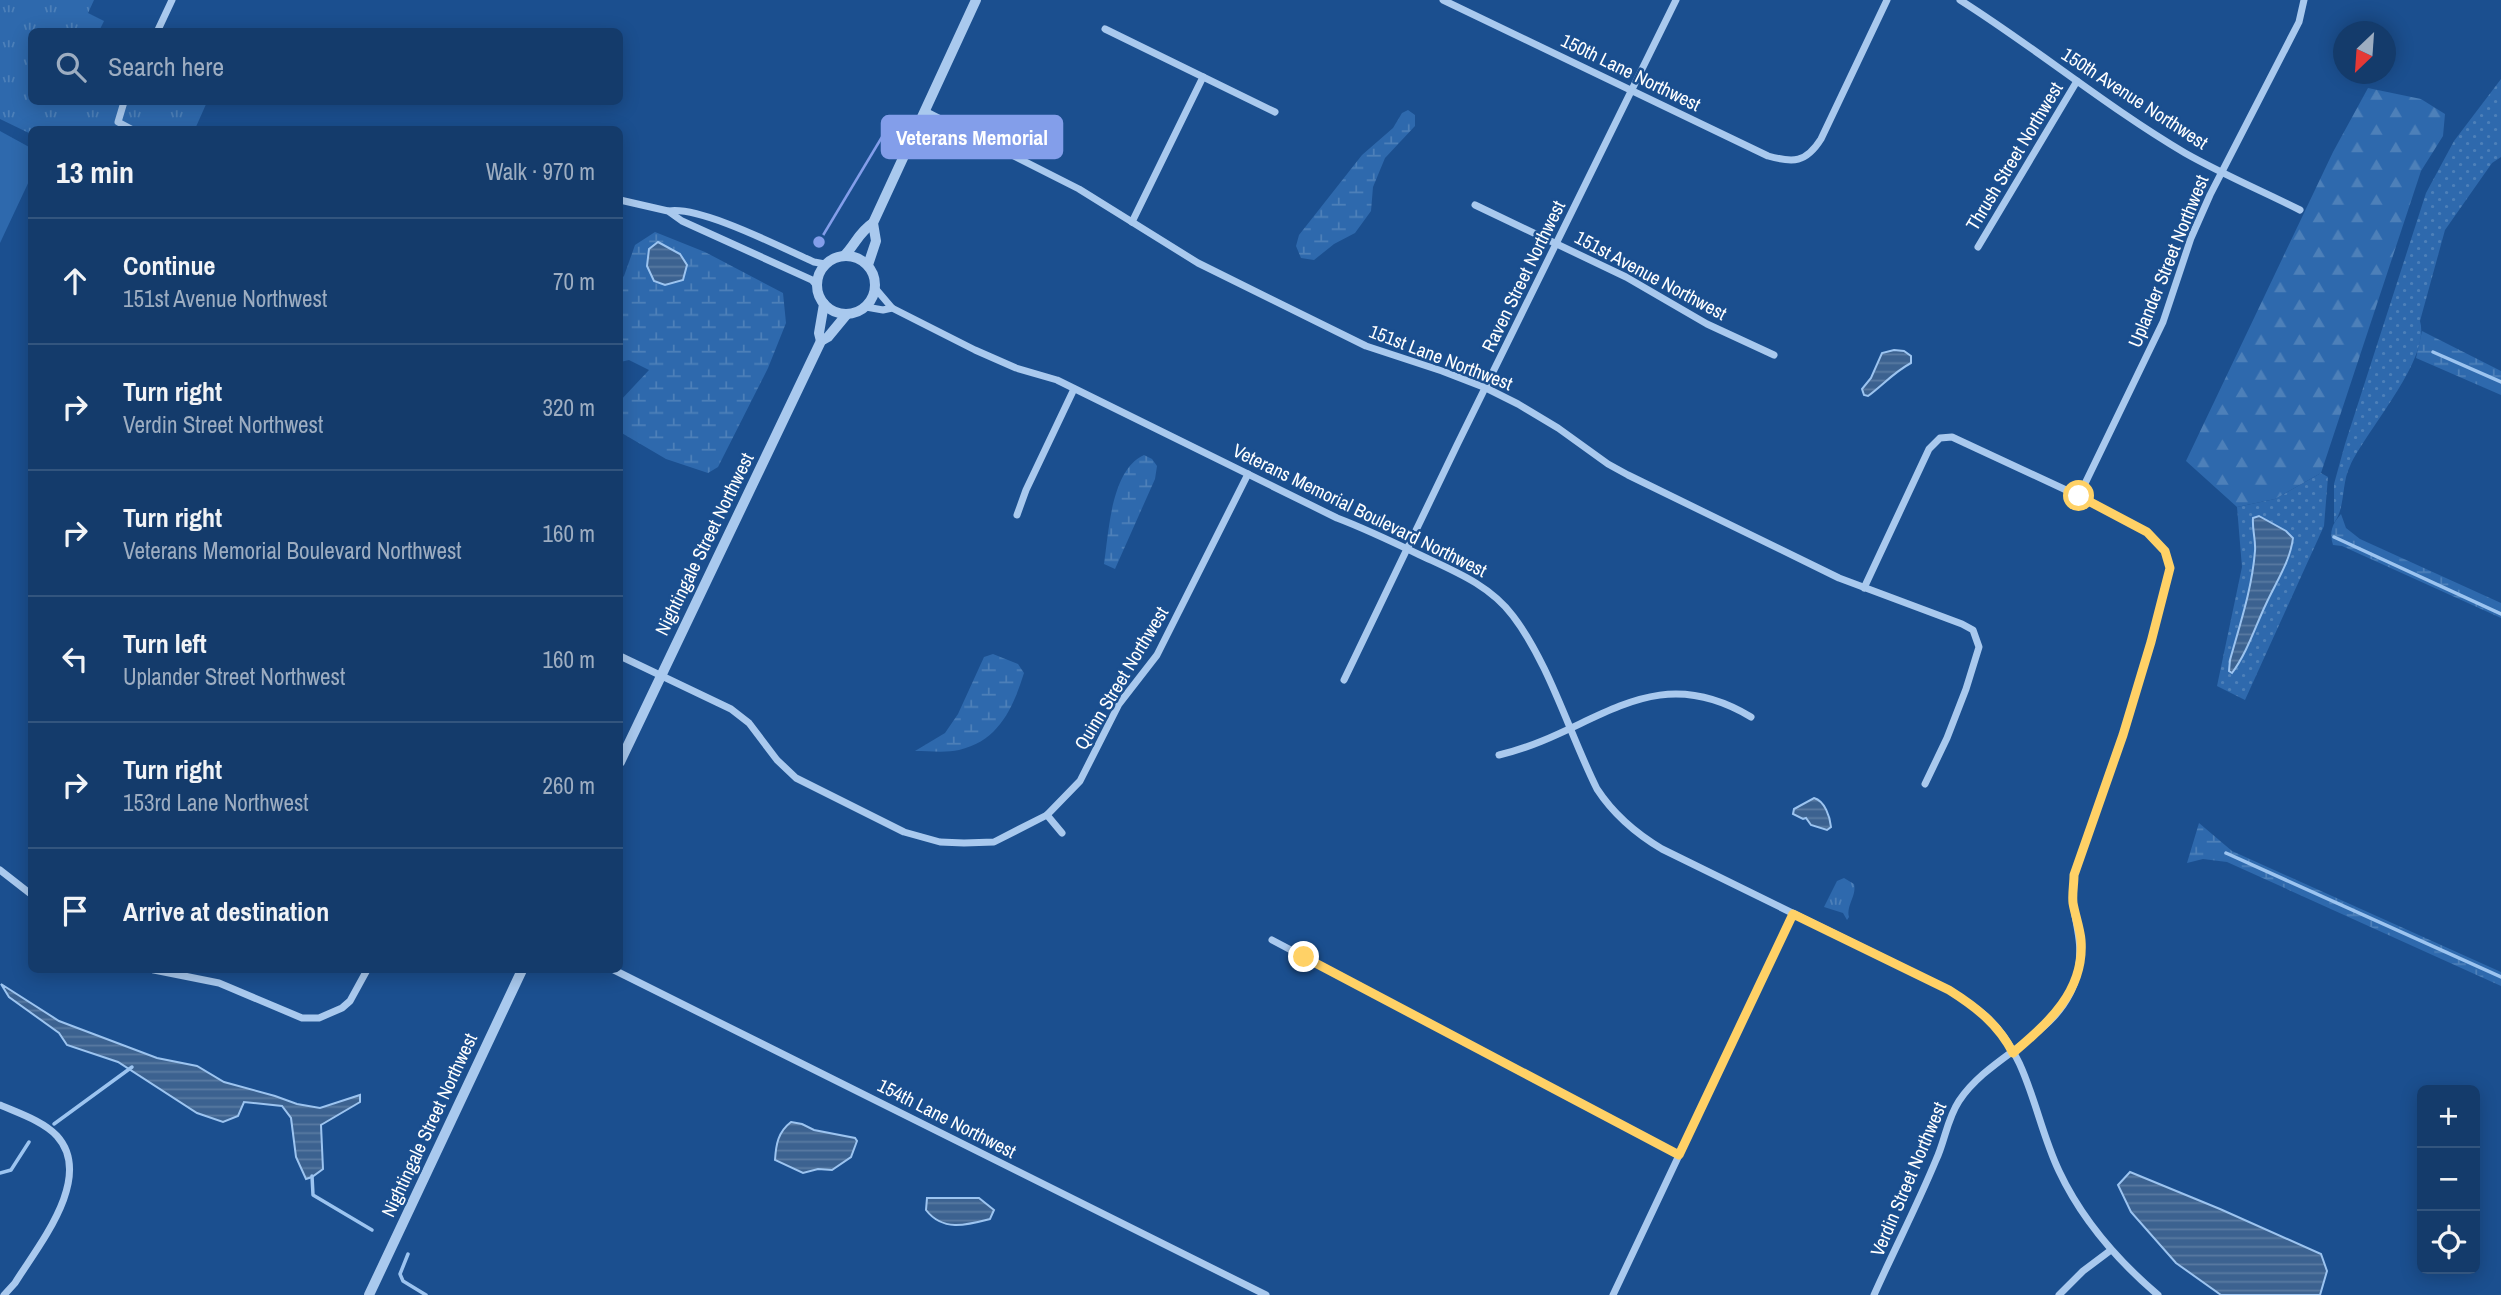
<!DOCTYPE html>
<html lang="en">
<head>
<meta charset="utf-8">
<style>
  :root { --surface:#143b6b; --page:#214673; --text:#f1f3f6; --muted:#9dadc1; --line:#33557e }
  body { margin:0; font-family:"Archivo Narrow",sans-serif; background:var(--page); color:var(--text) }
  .controls { position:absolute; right:21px; bottom:21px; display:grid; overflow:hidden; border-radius:10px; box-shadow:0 4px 18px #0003 }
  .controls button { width:63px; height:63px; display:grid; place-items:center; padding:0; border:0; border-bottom:2px solid var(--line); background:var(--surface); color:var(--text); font:35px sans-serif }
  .compass { position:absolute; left:2333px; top:21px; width:63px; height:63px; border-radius:50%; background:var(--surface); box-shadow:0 4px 18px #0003; rotate:205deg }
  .stop { position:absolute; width:21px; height:21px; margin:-16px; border:5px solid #ffd166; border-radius:50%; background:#fff }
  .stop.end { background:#ffd166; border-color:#fff; box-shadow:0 2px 7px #0008 }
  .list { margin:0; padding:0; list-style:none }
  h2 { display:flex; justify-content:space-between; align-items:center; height:91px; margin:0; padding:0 28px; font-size:30px }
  h2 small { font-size:23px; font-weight:400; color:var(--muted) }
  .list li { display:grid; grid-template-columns:46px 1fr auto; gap:21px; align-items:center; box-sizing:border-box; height:126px; padding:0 28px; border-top:2px solid var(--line) }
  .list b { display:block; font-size:26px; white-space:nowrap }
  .list p { margin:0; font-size:23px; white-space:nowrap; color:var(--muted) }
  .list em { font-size:23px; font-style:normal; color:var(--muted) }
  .icon { flex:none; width:38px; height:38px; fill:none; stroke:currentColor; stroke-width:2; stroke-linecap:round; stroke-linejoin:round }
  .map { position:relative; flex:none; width:2501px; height:1295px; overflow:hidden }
  .search { position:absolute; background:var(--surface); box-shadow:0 4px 18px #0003; left:28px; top:28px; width:595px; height:77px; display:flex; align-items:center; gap:18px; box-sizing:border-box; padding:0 24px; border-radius:10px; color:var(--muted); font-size:26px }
  .panel { position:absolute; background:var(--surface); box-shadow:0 4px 18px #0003; left:28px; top:126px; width:595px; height:847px; border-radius:10px }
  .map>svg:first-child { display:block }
</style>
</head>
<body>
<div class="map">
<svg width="2501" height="1295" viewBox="0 0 2501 1295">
  <defs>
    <pattern id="grass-dots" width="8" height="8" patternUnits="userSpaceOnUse" patternTransform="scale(1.75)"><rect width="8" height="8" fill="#2e69ad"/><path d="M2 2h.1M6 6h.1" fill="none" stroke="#4d80b9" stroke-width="1.8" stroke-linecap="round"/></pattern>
    <pattern id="forest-firs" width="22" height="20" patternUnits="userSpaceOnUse" patternTransform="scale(1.75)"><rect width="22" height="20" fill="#2e69ad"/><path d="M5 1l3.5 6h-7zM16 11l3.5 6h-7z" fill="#4d80b9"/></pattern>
    <pattern id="wetland-marsh" width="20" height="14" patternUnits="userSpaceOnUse" patternTransform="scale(1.75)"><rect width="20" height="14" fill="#2e69ad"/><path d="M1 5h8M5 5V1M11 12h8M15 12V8" fill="none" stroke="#4d80b9"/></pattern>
    <pattern id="park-tufts" width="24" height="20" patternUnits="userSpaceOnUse" patternTransform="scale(1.75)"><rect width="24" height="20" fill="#2e69ad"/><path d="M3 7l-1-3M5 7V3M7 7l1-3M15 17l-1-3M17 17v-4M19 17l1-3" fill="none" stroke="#4d80b9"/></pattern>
    <pattern id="water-rules" width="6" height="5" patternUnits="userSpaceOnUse" patternTransform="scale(1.75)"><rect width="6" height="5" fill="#3c6290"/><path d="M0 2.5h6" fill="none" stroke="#597aa1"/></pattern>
  </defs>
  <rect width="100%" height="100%" fill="#1b4f8f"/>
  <g fill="url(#grass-dots)">
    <path d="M2501,79V157L2492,163L2445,230L2420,321C2431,359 2367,429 2350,466C2341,484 2346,507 2334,523V484L2345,444L2426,193L2454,141Z"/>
    <polygon points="2321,473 2328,477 2324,526 2245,700 2217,686 2242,567 2237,507 2275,499"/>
  </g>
  <polygon fill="url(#forest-firs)" points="2368,88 2421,99 2445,114 2443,136 2421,171 2321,473 2275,499 2237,507 2186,461 2333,152"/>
  <g fill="url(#wetland-marsh)">
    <polygon points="1408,110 1415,115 1415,126 1385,158 1373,187 1371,211 1355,233 1334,244 1314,260 1301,258 1296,246 1299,235 1362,155 1393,128 1402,113"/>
    <polygon points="655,232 705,252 783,293 786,323 768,368 718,467 708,473 666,459 620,432 620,401 649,370 629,360 620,362 620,280 624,276 635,245"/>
    <polygon points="2422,331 2501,371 2501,395 2416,358"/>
    <path d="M1144,455L1152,459L1157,466L1155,479L1115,569L1104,564C1109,531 1111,470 1144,455Z"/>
    <path d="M2341,514L2346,528L2360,539L2501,603V618L2342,546L2333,545C2329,532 2332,524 2341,514Z"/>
    <path d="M993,654L1018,664L1024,673C1013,708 999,741 959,750C946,753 929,751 915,751L945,733L958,714L984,657Z"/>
    <polygon points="2199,823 2232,851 2501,972 2501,986 2227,862 2203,859 2187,863"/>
  </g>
  <g fill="url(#park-tufts)">
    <polygon points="0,0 94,0 88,13 104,21 99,31 32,32 32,102 207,102 195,129 32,130 31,134 0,119"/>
    <path d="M1844,878L1854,884C1857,896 1846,905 1849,917L1847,920L1843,913L1824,907L1837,881Z"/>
  </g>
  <polygon fill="#2e69ad" points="0,131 31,148 31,177 0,243"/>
  <g fill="url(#water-rules)" stroke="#9cc4f0" stroke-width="2">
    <polygon points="658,242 680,254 687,265 683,280 665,285 654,281 647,266 649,249"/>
    <path d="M1894,350L1904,351L1911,356V363C1894,372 1883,385 1868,396L1864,395L1862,389L1871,378L1882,353Z"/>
    <path d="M2259,516L2286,531L2293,538C2290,562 2276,582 2266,604C2255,627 2247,653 2232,673L2229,671L2230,660C2240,624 2252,589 2255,551C2256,540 2252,530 2253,518Z"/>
    <path d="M1814,798C1825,801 1830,817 1831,827L1827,830L1811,825L1806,818L1803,819L1793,814L1794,809Z"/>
    <polygon points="1,984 59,1021 157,1058 197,1066 224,1082 275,1096 297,1104 320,1108 360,1095 360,1102 321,1125 323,1169 312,1177 306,1179 296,1157 291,1118 282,1106 244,1102 238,1116 223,1122 197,1113 118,1062 67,1045 59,1033 9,997"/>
    <path d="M791,1122L802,1124L814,1130L855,1138L857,1141L851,1157L832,1170L818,1169L803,1173L775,1160C776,1144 778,1132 791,1122Z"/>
    <polygon points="2130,1172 2220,1209 2321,1254 2327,1271 2320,1295 2221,1295 2176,1263 2131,1212 2118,1185"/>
    <path d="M927,1198H979L994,1210L990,1219C967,1225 943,1232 926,1210Z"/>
  </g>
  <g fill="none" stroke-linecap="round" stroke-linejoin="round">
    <g stroke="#9cc4f0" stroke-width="3.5">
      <polyline points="2433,352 2501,382"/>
      <polyline points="2334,537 2501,614"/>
      <polyline points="2226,853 2501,977"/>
      <polyline points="54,1124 132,1067"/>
      <polyline points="0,1173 11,1170 29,1142"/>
      <polyline points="312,1176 313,1195 372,1230"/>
      <polyline points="408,1254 400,1274 403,1281 426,1295"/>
    </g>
    <g stroke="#a9c9ee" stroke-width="7">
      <path d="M1443,0L1768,156C1793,163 1806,163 1821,139L1887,0"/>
      <path d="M1960,0C2036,48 2107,107 2185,153C2222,174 2262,191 2300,210"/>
      <polyline points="1105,29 1275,112"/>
      <polyline points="157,32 172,0"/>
      <polyline points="124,102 118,122 133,130"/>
      <polyline points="925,111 1079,189 1198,263 1366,346 1442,371 1486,388 1518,404 1558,428 1608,464 1628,475 1839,578 1962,624 1973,630 1979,647 1966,689 1947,738 1925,784"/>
      <polyline points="620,200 668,211 682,221 812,280 817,286"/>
      <polyline points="1475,205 1626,277 1707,324 1774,355"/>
      <path d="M669,211C701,206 782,248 814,262L825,264"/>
      <polyline points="1132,222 1203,77"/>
      <polyline points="1978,247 2077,81"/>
      <path d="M875,288L892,308L975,350L1016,368L1057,380L1337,518C1366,529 1393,542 1420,555C1454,571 1490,585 1513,616C1549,663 1570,735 1597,789C1614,815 1635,833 1662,849L1949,990C1963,999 1976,1007 1988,1018C2030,1058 2035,1121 2059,1171C2082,1220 2117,1260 2158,1295"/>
      <polyline points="866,307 883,310 892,308"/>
      <polyline points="2079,496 2163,322 2191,238 2210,195 2299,22 2304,0"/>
      <polyline points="1017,515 1026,490 1074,389"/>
      <path d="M1864,588L1929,449L1940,438L1952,437L2079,496L2147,532L2165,551L2170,568L2151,642L2123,735L2074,875C2074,884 2072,893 2073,902C2076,928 2083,942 2078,970C2066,1035 1992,1051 1959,1101C1947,1119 1945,1141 1936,1160C1917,1206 1894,1250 1874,1295"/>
      <polyline points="620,656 731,709 749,723 777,760 796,778 904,832 940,842 964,843 994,842 1047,815 1080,781 1119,704 1157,655 1248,474"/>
      <polyline points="1344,680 1457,445 1676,0"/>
      <path d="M1499,755C1594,733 1650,656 1751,717"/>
      <polyline points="1047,815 1062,833"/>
      <polyline points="0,870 32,895"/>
      <polyline points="1272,940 1679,1155"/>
      <polyline points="154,970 219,983 302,1018 319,1018 342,1008 350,1001 367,970"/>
      <polyline points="614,970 1266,1295"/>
      <path d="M0,1105C18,1113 43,1121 57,1136C95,1178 37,1247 15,1283L4,1295"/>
      <polyline points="1613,1295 1793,914"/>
      <polyline points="2059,1295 2083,1271 2111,1250"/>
    </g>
    <g stroke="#a9c9ee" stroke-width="10">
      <circle cx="846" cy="285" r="29"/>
      <path d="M844,256C856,244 858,233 873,223"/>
      <polyline points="868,265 876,241 873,223 976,0"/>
      <polyline points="821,341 819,333 824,304"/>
      <polyline points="620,762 821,341 828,337 847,314"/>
      <polyline points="369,1295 522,970"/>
    </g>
  </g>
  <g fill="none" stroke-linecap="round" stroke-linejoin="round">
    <path stroke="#ffd166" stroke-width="9" d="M1304,957L1679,1155L1793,914L1949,990C1976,1007 1998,1024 2013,1053C2048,1023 2085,991 2081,940C2080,928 2075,915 2073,903C2072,894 2074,884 2074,875L2123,735L2151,642L2170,568L2165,551L2147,532L2079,496"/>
  </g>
  <g text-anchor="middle" stroke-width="5" stroke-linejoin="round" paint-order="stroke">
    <g font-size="19" fill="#fff" stroke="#1b4f8f">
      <text transform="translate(1631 72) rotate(26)" y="7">150th Lane Northwest</text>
      <text transform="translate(2135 98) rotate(33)" y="7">150th Avenue Northwest</text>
      <text transform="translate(2014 156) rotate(-59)" y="7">Thrush Street Northwest</text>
      <text transform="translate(2168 261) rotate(-68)" y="7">Uplander Street Northwest</text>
      <text transform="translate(1651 275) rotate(28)" y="7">151st Avenue Northwest</text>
      <text transform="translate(1523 276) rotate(-64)" y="7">Raven Street Northwest</text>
      <text transform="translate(1441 357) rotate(21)" y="7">151st Lane Northwest</text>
      <text transform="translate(1360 510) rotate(26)" y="7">Veterans Memorial Boulevard Northwest</text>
      <text transform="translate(704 544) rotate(-64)" y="7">Nightingale Street Northwest</text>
      <text transform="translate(1121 678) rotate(-59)" y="7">Quinn Street Northwest</text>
      <text transform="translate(947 1118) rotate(27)" y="7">154th Lane Northwest</text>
      <text transform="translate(429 1125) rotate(-65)" y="7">Nightingale Street Northwest</text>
      <text transform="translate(1908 1179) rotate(-67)" y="7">Verdin Street Northwest</text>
    </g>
  </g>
  <path fill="none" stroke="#839eea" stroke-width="2.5" d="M819 242L882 137"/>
  <circle fill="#839eea" stroke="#1b4f8f" stroke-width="2.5" cx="819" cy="242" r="7"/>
  <rect fill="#839eea" stroke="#839eea" stroke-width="2.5" x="882" y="116" width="180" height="42" rx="7"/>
  <g font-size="21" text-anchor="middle" font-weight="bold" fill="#fff">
    <text x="972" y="145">Veterans Memorial</text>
  </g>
</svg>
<div class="controls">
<button>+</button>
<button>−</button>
<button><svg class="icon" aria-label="locate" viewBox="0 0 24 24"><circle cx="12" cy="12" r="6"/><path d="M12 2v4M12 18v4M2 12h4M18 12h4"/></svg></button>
</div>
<svg class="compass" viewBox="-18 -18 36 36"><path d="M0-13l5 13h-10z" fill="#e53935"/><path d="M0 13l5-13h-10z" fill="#9dadc1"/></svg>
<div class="stop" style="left:2079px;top:496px"></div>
<div class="stop end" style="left:1304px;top:957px"></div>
<div class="search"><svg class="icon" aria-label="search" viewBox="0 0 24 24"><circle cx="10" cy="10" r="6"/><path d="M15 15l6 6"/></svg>Search here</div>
<section class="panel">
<h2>13 min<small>Walk · 970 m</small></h2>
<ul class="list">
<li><svg class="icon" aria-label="ahead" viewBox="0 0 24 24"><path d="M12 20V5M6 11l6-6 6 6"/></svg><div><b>Continue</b><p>151st Avenue Northwest</p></div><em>70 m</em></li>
<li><svg class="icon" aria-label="right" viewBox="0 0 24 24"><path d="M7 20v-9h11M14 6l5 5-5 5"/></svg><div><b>Turn right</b><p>Verdin Street Northwest</p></div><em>320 m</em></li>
<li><svg class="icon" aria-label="right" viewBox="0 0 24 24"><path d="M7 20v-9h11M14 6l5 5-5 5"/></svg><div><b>Turn right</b><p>Veterans Memorial Boulevard Northwest</p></div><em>160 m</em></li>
<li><svg class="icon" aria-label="left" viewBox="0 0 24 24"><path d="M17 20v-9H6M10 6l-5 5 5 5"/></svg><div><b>Turn left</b><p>Uplander Street Northwest</p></div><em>160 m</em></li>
<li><svg class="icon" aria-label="right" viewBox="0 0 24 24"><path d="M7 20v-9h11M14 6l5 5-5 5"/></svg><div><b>Turn right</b><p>153rd Lane Northwest</p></div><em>260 m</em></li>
<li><svg class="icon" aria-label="arrive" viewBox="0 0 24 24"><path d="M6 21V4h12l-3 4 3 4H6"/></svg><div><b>Arrive at destination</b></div></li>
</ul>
</section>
</div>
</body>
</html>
